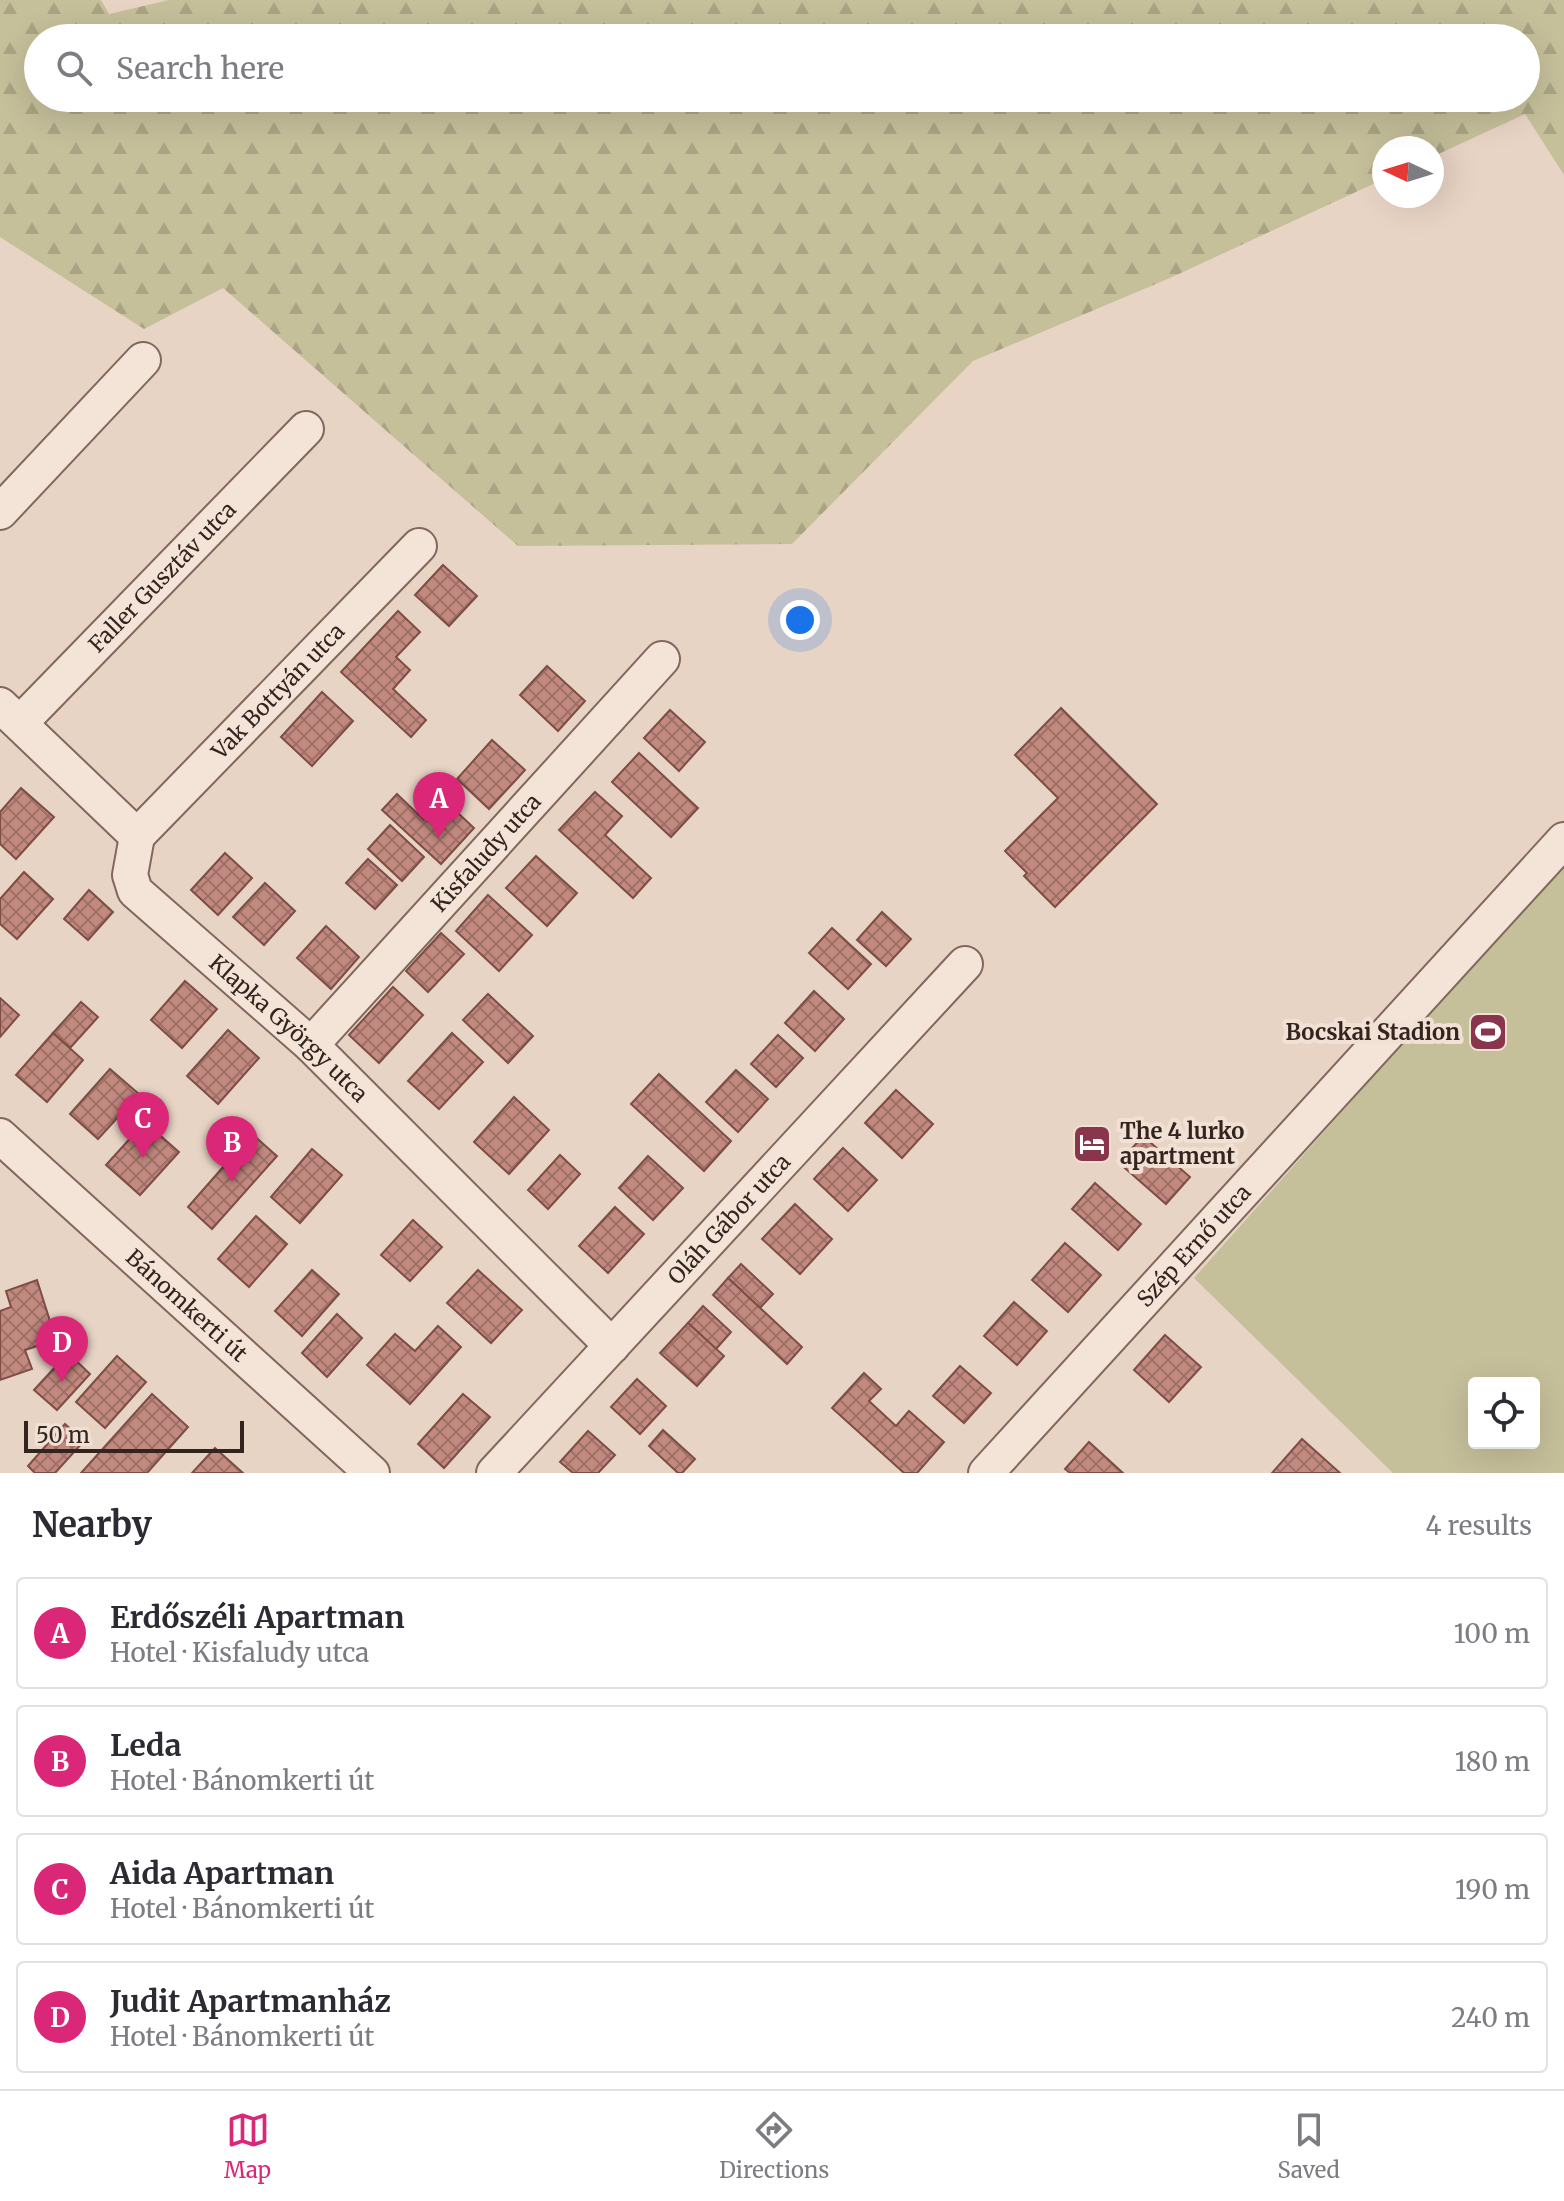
<!DOCTYPE html>
<html lang="en">
<head>
<meta charset="utf-8">
<style>
  :root { --surface:#fff; --page:#f2f2f3; --text:#2b2b33; --muted:#7c7c81; --line:#e1e1e2; --accent:#db2777 }
  body { margin:0; font-family:Merriweather,serif; background:var(--page); color:var(--text) }
  .controls { position:absolute; right:24px; bottom:24px; display:grid; overflow:hidden; border-radius:8px; box-shadow:0 8px 32px #0002 }
  .controls button { width:72px; height:72px; display:grid; place-items:center; padding:0; border:0; border-bottom:2px solid var(--line); background:var(--surface); color:var(--text); font:40px sans-serif }
  .compass { position:absolute; left:1372px; top:136px; width:72px; height:72px; border-radius:50%; background:var(--surface); box-shadow:0 8px 32px #0002; rotate:274deg }
  .scale { position:absolute; left:24px; bottom:20px; width:220px; box-sizing:border-box; padding-left:8px; border:4px solid #33241f; border-top:0; font-size:22px; line-height:28px; white-space:nowrap; color:#33241f; -webkit-text-stroke:6px #f1e1d4; paint-order:stroke }
  .you { position:absolute; left:800px; top:620px; width:28px; height:28px; margin:-20px; border:6px solid #fff; border-radius:50%; background:#1a73e8; box-shadow:0 0 0 12px #1a73e833 }
  .badge { display:grid; place-items:center; width:52px; height:52px; border-radius:50%; background:var(--accent); color:#fff; font-size:26px; font-weight:700 }
  .pin { position:absolute; translate:-50% -66px; filter:drop-shadow(0 2px 4px #0008) }
  .pin::after { content:''; position:absolute; top:42px; width:28px; height:24px; background:inherit; clip-path:polygon(0 0,100% 0,50% 100%) }
  .list { margin:0; padding:0; list-style:none }
  h2 { display:flex; justify-content:space-between; align-items:center; height:104px; margin:0; padding:0 32px; font-size:34px }
  h2 small { font-size:26px; font-weight:400; color:var(--muted) }
  .list li { display:grid; grid-template-columns:52px 1fr auto; gap:24px; align-items:center; box-sizing:border-box; height:112px; margin:0 16px 16px; padding:0 16px; border:2px solid var(--line); border-radius:8px }
  .list b { display:block; font-size:30px; white-space:nowrap }
  .list p { margin:0; font-size:26px; white-space:nowrap; color:var(--muted) }
  .list em { font-size:26px; font-style:normal; color:var(--muted) }
  .icon { flex:none; width:44px; height:44px; fill:none; stroke:currentColor; stroke-width:2; stroke-linecap:round; stroke-linejoin:round }
  .map { position:relative; flex:none; width:1564px; height:1473px; overflow:hidden }
  .search { position:absolute; background:var(--surface); box-shadow:0 8px 32px #0002; left:24px; right:24px; top:24px; height:88px; display:flex; align-items:center; gap:20px; box-sizing:border-box; padding:0 28px; border-radius:44px; color:var(--muted); font-size:30px }
  .sheet { height:616px; background:var(--surface) }
  nav { display:flex; justify-content:space-around; align-items:center; box-sizing:border-box; height:112px; border-top:2px solid var(--line); background:var(--surface); font-size:22px; color:var(--muted) }
  nav a { display:grid; justify-items:center; gap:4px }
  nav .on { color:var(--accent) }
  .map>svg:first-child { display:block }
</style>
</head>
<body>
<div class="map">
<svg width="1564" height="1473" viewBox="0 0 1564 1473">
  <defs>
    <pattern id="forest-firs" width="22" height="20" patternUnits="userSpaceOnUse" patternTransform="scale(2)"><rect width="22" height="20" fill="#c5bf9a"/><path d="M5 1l3.5 6h-7zM16 11l3.5 6h-7z" fill="#aaa484"/></pattern>
    <pattern id="building-cross-hatch" width="8" height="8" patternUnits="userSpaceOnUse" patternTransform="scale(2)"><rect width="8" height="8" fill="#c2897f"/><path d="M0 0l8 8M0 8l8-8" fill="none" stroke="#9e7067"/></pattern>
  </defs>
  <rect width="100%" height="100%" fill="#e8d4c5"/>
  <path fill="url(#forest-firs)" fill-rule="evenodd" d="M0,0H101L109,14L169,0H1564V175L1525,114L1432,157V148H1384V179L1170,278L973,361L792,544L518,546L223,288L144,329L0,237ZM38,38H1526V98H38Z"/>
  <path fill="#c5bf9a" fill-rule="evenodd" d="M1564,862V1473H1393L1194,1278ZM1474,1383H1534V1443H1474Z"/>
  <g fill="url(#building-cross-hatch)" stroke="#7d4d46" stroke-width="2">
    <polygon points="443,565 477,596 449,626 415,595"/>
    <polygon points="398,611 420,632 396,657 410,670 393,689 426,720 411,737 341,672"/>
    <polygon points="547,666 585,701 558,731 520,695"/>
    <polygon points="322,692 353,721 312,766 281,737"/>
    <polygon points="1061,708 1157,804 1055,907 1024,876 1027,873 1005,851 1058,798 1015,755"/>
    <polygon points="670,710 705,742 679,771 644,738"/>
    <polygon points="492,740 525,770 489,809 457,779"/>
    <polygon points="639,753 698,808 671,837 612,782"/>
    <polygon points="21,788 54,817 16,859 0,844 0,812"/>
    <polygon points="595,792 622,816 605,835 651,878 633,898 559,830"/>
    <polygon points="397,794 424,820 443,799 474,828 441,864 382,810"/>
    <polygon points="390,825 424,857 402,881 368,849"/>
    <polygon points="225,853 252,878 218,915 191,890"/>
    <polygon points="536,856 577,893 547,926 506,888"/>
    <polygon points="368,859 397,885 375,909 346,883"/>
    <polygon points="24,872 53,899 17,939 0,924 0,899"/>
    <polygon points="265,883 295,911 264,945 233,917"/>
    <polygon points="89,890 113,912 88,940 64,919"/>
    <polygon points="488,895 532,935 499,971 456,931"/>
    <polygon points="882,912 911,939 886,966 857,940"/>
    <polygon points="326,926 359,957 331,989 297,958"/>
    <polygon points="832,928 871,964 848,989 809,953"/>
    <polygon points="441,933 464,954 428,992 406,971"/>
    <polygon points="185,981 217,1009 182,1048 151,1020"/>
    <polygon points="393,987 423,1015 379,1063 349,1035"/>
    <polygon points="814,991 844,1019 815,1051 785,1023"/>
    <polygon points="488,994 533,1036 508,1063 463,1020"/>
    <polygon points="0,998 19,1015 0,1037"/>
    <polygon points="81,1002 98,1017 70,1048 53,1033"/>
    <polygon points="228,1030 259,1058 218,1104 187,1076"/>
    <polygon points="53,1033 83,1060 47,1102 16,1075"/>
    <polygon points="452,1033 483,1062 439,1109 408,1081"/>
    <polygon points="778,1035 803,1058 776,1087 751,1064"/>
    <polygon points="110,1069 139,1094 98,1139 70,1114"/>
    <polygon points="736,1070 768,1099 738,1132 706,1102"/>
    <polygon points="659,1074 731,1141 704,1171 631,1104"/>
    <polygon points="896,1090 933,1124 902,1158 865,1123"/>
    <polygon points="514,1097 549,1130 509,1174 474,1142"/>
    <polygon points="145,1122 179,1152 140,1195 106,1165"/>
    <polygon points="252,1134 277,1156 212,1229 188,1207"/>
    <polygon points="1143,1136 1190,1177 1166,1204 1119,1163"/>
    <polygon points="843,1148 877,1180 848,1211 814,1179"/>
    <polygon points="312,1149 342,1175 300,1223 271,1197"/>
    <polygon points="560,1155 580,1174 548,1209 528,1190"/>
    <polygon points="648,1156 683,1188 653,1220 619,1188"/>
    <polygon points="1095,1183 1141,1224 1118,1250 1072,1209"/>
    <polygon points="795,1204 832,1239 800,1274 762,1239"/>
    <polygon points="615,1207 644,1234 608,1273 579,1246"/>
    <polygon points="256,1216 287,1244 249,1287 218,1259"/>
    <polygon points="413,1220 442,1247 410,1281 381,1255"/>
    <polygon points="1065,1243 1101,1275 1068,1312 1032,1280"/>
    <polygon points="741,1264 773,1294 760,1308 728,1278"/>
    <polygon points="312,1270 339,1294 302,1336 275,1311"/>
    <polygon points="478,1270 522,1310 491,1343 447,1303"/>
    <polygon points="728,1278 802,1347 787,1364 713,1295"/>
    <polygon points="37,1280 56,1340 25,1350 32,1369 0,1380 0,1311 11,1307 6,1291"/>
    <polygon points="1014,1302 1047,1331 1017,1365 984,1336"/>
    <polygon points="703,1306 731,1332 716,1349 688,1323"/>
    <polygon points="337,1314 362,1338 327,1377 302,1353"/>
    <polygon points="688,1323 724,1356 697,1386 660,1353"/>
    <polygon points="438,1326 461,1347 410,1404 367,1365 395,1334 415,1351"/>
    <polygon points="1165,1335 1201,1367 1169,1402 1134,1370"/>
    <polygon points="68,1353 90,1374 57,1410 34,1390"/>
    <polygon points="117,1356 146,1382 105,1428 76,1402"/>
    <polygon points="960,1366 991,1393 964,1423 933,1396"/>
    <polygon points="864,1373 881,1389 869,1401 896,1426 909,1411 944,1442 917,1473 904,1473 832,1408"/>
    <polygon points="637,1379 666,1406 640,1434 611,1407"/>
    <polygon points="152,1394 188,1427 147,1473 81,1473"/>
    <polygon points="463,1394 490,1417 444,1468 418,1444"/>
    <polygon points="65,1424 84,1441 55,1473 35,1473 28,1466"/>
    <polygon points="663,1430 695,1459 682,1473 678,1473 649,1446"/>
    <polygon points="588,1431 615,1455 598,1473 573,1473 560,1462"/>
    <polygon points="1302,1439 1340,1473 1272,1473"/>
    <polygon points="1089,1442 1123,1473 1070,1473 1065,1469"/>
    <polygon points="215,1448 243,1473 192,1473"/>
  </g>
  <g fill="none" stroke-linecap="round" stroke-linejoin="round">
    <g stroke="#81675d" stroke-width="38">
      <g id="street">
        <polyline points="0,512 143,360"/>
        <path id="s1" d="M0,705L137,836L130,875L135,891L311,1045L612,1346"/>
        <path id="s2" d="M20,723L306,429"/>
        <path id="s3" d="M137,836L419,546"/>
        <path id="s4" d="M311,1045L662,659"/>
        <path id="s5" d="M0,1136L372,1473"/>
        <path id="s6" d="M494,1473L965,964"/>
        <path id="s7" d="M986,1473L1564,840"/>
      </g>
    </g>
    <use href="#street" stroke="#f4e4d7" stroke-width="34"/>
  </g>
  <defs>
    <g id="stadium-square" transform="scale(2)"><rect x="-9" y="-9" width="18" height="18" rx="4" fill="#89354c" stroke="#f1e1d4"/><path d="M0-5a6.5 5 0 1 0 0 10a6.5 5 0 1 0 0-10ZM-3.5-1.8h7v3.6h-7Z" fill="#fff"/></g>
    <g id="hotel-square" transform="scale(2)"><rect x="-9" y="-9" width="18" height="18" rx="4" fill="#89354c" stroke="#f1e1d4"/><path d="M-6-4.5h1.5V1H6V5H4.5V3h-9V5H-6ZM-4 0a1.8 1.8 0 1 1 3.6 0ZM.5 0V-2.5h3Q6-2.5 6 0Z" fill="#fff"/></g>
  </defs>
  <g fill-rule="evenodd">
    <use href="#stadium-square" x="1488" y="1032"/>
    <use href="#hotel-square" x="1092" y="1144"/>
  </g>
  <g text-anchor="middle" stroke-width="8" stroke-linejoin="round" paint-order="stroke">
    <g font-size="22" fill="#33241f" stroke="#f1e1d4">
      <text dy="8" stroke="none"><textPath href="#s2" startOffset="204">Faller Gusztáv utca</textPath></text>
      <text dy="8" stroke="none"><textPath href="#s3" startOffset="202">Vak Bottyán utca</textPath></text>
      <text dy="8" stroke="none"><textPath href="#s4" startOffset="260">Kisfaludy utca</textPath></text>
      <text dy="8" stroke="none"><textPath href="#s1" startOffset="452">Klapka György utca</textPath></text>
      <text dy="8" stroke="none"><textPath href="#s6" startOffset="346">Oláh Gábor utca</textPath></text>
      <text dy="8" stroke="none"><textPath href="#s7" startOffset="308">Szép Ernő utca</textPath></text>
      <text dy="8" stroke="none"><textPath href="#s5" startOffset="252">Bánomkerti út</textPath></text>
    </g>
    <g font-size="22" font-weight="bold" fill="#33241f" stroke="#f1e1d4" text-anchor="end">
      <text x="1460" y="1040">Bocskai Stadion</text>
      <text x="1120" y="1139" text-anchor="start">The 4 lurko<tspan x="1120" dy="25">apartment</tspan></text>
    </g>
  </g>
</svg>
<div class="controls">
<button><svg class="icon" aria-label="locate" viewBox="0 0 24 24"><circle cx="12" cy="12" r="6"/><path d="M12 2v4M12 18v4M2 12h4M18 12h4"/></svg></button>
</div>
<svg class="compass" viewBox="-18 -18 36 36"><path d="M0-13l5 13h-10z" fill="#e53935"/><path d="M0 13l5-13h-10z" fill="#7c7c81"/></svg>
<div class="scale">50 m</div>
<div class="you"></div>
<div class="pin badge" style="left:439px;top:838px">A</div>
<div class="pin badge" style="left:232px;top:1182px">B</div>
<div class="pin badge" style="left:143px;top:1158px">C</div>
<div class="pin badge" style="left:62px;top:1382px">D</div>
<div class="search"><svg class="icon" aria-label="search" viewBox="0 0 24 24"><circle cx="10" cy="10" r="6"/><path d="M15 15l6 6"/></svg>Search here</div>
</div>
<section class="sheet">
<h2>Nearby<small>4 results</small></h2>
<ul class="list">
<li><span class="badge">A</span><div><b>Erdőszéli Apartman</b><p>Hotel · Kisfaludy utca</p></div><em>100 m</em></li>
<li><span class="badge">B</span><div><b>Leda</b><p>Hotel · Bánomkerti út</p></div><em>180 m</em></li>
<li><span class="badge">C</span><div><b>Aida Apartman</b><p>Hotel · Bánomkerti út</p></div><em>190 m</em></li>
<li><span class="badge">D</span><div><b>Judit Apartmanház</b><p>Hotel · Bánomkerti út</p></div><em>240 m</em></li>
</ul>
</section>
<nav>
<a class="on"><svg class="icon" aria-label="map" viewBox="0 0 24 24"><path d="M3 6l6-2 6 2 6-2v14l-6 2-6-2-6 2zM9 4v14M15 6v14"/></svg>Map</a>
<a><svg class="icon" aria-label="directions" viewBox="0 0 24 24"><path d="M12 3l9 9-9 9-9-9zM9 14v-3h6M13 9l2 2-2 2"/></svg>Directions</a>
<a><svg class="icon" aria-label="saved" viewBox="0 0 24 24"><path d="M7 4h10v16l-5-4-5 4z"/></svg>Saved</a>
</nav>
</body>
</html>
